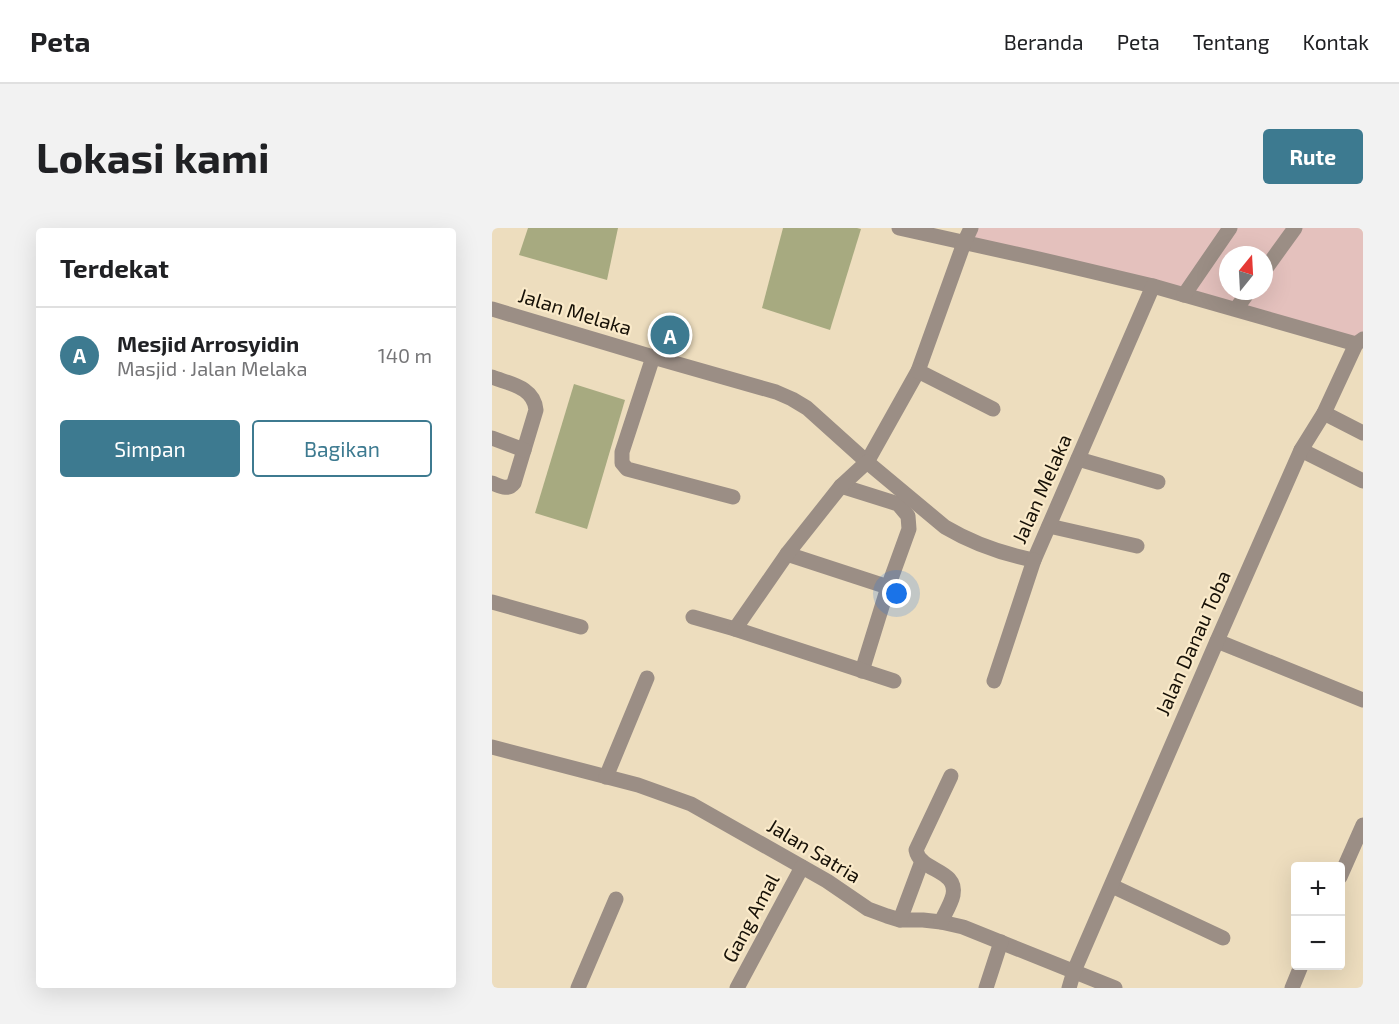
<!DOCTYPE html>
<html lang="id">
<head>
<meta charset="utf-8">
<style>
  :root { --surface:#fff; --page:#f2f2f2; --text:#202124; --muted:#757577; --line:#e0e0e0; --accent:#3d7a90 }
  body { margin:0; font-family:"Exo 2",sans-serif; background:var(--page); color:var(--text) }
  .controls { position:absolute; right:18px; bottom:18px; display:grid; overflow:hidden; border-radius:6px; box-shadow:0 6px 24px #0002 }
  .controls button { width:54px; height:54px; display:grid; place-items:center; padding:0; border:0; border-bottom:2px solid var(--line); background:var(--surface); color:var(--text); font:30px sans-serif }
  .compass { position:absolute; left:727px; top:18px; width:54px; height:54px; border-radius:50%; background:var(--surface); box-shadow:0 6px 24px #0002; rotate:18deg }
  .you { position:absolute; left:405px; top:366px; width:21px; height:21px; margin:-15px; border:4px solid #fff; border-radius:50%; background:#1a73e8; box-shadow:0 0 0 9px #1a73e833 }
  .badge { display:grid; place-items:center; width:39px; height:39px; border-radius:50%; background:var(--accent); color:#fff; font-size:20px; font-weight:700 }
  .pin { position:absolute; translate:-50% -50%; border:3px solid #fff; box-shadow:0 2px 6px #0006 }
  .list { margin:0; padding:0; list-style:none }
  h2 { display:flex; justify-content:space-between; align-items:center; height:78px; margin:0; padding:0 24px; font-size:26px }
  h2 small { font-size:20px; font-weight:400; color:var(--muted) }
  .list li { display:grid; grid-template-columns:39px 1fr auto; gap:18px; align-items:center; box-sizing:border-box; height:96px; padding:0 24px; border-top:2px solid var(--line) }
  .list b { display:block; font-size:22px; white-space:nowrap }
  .list p { margin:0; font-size:20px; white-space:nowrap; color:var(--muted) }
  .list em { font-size:20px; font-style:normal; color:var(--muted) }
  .actions { display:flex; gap:12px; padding:18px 24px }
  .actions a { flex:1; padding:14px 0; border:2px solid var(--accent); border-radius:6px; text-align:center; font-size:21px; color:var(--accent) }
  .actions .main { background:var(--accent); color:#fff }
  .map { position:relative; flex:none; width:871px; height:760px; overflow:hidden; border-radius:6px }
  header { display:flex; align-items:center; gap:36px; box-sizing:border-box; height:84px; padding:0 30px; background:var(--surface); border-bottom:2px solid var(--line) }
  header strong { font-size:28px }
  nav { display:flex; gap:33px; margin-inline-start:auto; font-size:21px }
  .intro { display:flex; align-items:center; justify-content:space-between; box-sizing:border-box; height:144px; padding:0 36px }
  h1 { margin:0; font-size:42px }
  .button { padding:15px 27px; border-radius:6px; background:var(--accent); color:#fff; font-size:21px; font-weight:700 }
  main { display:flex; gap:36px; padding:0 36px }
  aside { flex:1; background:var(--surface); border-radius:6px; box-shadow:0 6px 24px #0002 }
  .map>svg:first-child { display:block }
</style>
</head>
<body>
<header>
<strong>Peta</strong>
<nav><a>Beranda</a><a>Peta</a><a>Tentang</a><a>Kontak</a></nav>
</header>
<div class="intro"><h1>Lokasi kami</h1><a class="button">Rute</a></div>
<main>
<aside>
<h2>Terdekat<small></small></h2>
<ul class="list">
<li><span class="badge">A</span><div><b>Mesjid Arrosyidin</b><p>Masjid · Jalan Melaka</p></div><em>140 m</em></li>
</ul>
<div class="actions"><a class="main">Simpan</a><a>Bagikan</a></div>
</aside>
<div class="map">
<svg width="871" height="760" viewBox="0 0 871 760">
  <rect width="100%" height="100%" fill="#edddbe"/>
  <path fill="#e4c1bd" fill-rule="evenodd" d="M472,0H871V105L865,110L468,12ZM736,27H772V63H736Z"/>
  <g fill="#a7aa80">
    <polygon points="36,0 126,0 115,52 27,27"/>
    <polygon points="291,0 365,0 369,1 338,102 270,80"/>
    <polygon points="82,156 133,172 95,301 43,285"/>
  </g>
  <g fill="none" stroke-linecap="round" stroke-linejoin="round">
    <g stroke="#9b8e85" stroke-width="15">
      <polyline points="407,0 547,31 661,58 864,116"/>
      <polyline points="772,43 803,0"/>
      <polyline points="692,67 738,0"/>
      <polyline points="0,81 161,129 284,164 300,171 315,180 375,234 426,143 472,15 479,0"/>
      <polyline points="744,81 757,63"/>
      <polyline points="161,129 130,224 130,235 135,241 241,269"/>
      <polyline points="426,143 501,181"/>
      <path d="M0,149C18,156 42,159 44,182L22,255C16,263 8,258 0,255"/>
      <polyline points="832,185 871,205"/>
      <polyline points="0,210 32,222"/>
      <polyline points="809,222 871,253"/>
      <polyline points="586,231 666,254"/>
      <polyline points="349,258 406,276 416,288 417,301 396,359 370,443"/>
      <polyline points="557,298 645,318"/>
      <polyline points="295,326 396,359"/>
      <polyline points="0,374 89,399"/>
      <polyline points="201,389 243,401 402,453"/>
      <path d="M243,401L295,326L349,258L375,234L453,299C480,315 511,326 542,332L661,58"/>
      <polyline points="725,413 871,472"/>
      <polyline points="502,453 542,332"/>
      <polyline points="0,519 146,557 199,576 335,653 376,681 395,688 408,692 431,692 449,694 471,699 623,760"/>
      <polyline points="114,549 155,450"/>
      <polyline points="848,649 871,597"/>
      <polyline points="620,658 731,710"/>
      <polyline points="408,692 430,633"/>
      <path d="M449,694C453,685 459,676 461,667C466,641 428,644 424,622L459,548"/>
      <polyline points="86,760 124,671"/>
      <polyline points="245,760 310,639"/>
      <polyline points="494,760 509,714"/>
      <polyline points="577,760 582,743 725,413 809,222 832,185 864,116 871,111"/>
      <polyline points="800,760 809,738"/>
    </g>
  </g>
  <g text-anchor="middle" stroke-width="4.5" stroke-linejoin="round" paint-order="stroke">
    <g font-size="20" fill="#171107" stroke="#faeaca">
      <text transform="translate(83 84) rotate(17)" y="7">Jalan Melaka</text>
      <text transform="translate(550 261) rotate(-66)" y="7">Jalan Melaka</text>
      <text transform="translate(701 415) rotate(-66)" y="7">Jalan Danau Toba</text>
      <text transform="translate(322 623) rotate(31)" y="7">Jalan Satria</text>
      <text transform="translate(259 690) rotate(-62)" y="7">Gang Amal</text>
    </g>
  </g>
</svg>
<div class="controls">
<button>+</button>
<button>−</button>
</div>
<svg class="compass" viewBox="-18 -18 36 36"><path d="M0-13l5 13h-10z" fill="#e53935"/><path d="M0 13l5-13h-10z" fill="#757577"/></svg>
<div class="you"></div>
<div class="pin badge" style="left:178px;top:107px">A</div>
</div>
</main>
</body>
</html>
